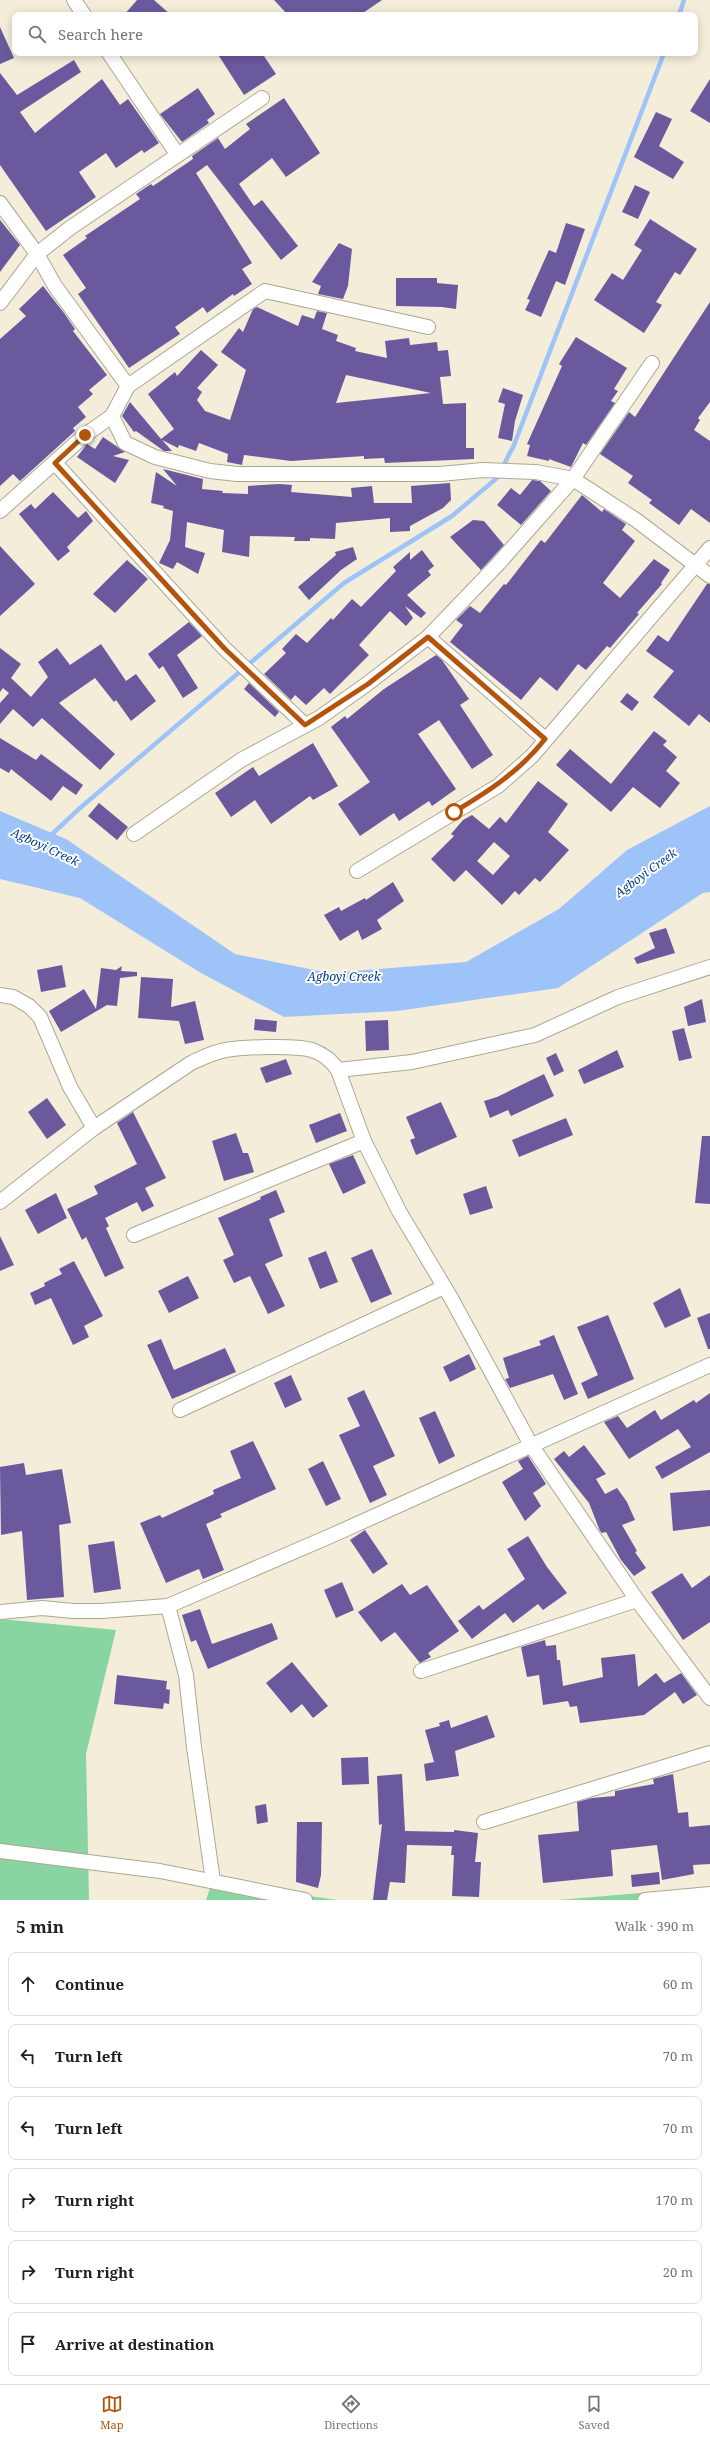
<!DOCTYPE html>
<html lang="en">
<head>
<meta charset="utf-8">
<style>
  :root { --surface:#fff; --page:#f6f6f6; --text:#202124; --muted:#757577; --line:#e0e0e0; --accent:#b45309 }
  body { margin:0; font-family:"Noto Serif",serif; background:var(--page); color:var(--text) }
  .stop { position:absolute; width:12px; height:12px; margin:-9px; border:3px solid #b45309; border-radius:50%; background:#fff }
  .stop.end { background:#b45309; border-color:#fff; box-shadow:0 1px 4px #0008 }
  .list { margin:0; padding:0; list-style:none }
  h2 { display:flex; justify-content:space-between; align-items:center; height:52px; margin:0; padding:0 16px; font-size:17px }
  h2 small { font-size:13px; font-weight:400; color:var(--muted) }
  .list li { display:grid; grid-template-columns:26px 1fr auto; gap:12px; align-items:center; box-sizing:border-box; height:64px; margin:0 8px 8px; padding:0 8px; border:1px solid var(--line); border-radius:8px }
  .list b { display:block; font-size:15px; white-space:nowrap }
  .list em { font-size:13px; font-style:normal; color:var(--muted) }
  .icon { flex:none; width:22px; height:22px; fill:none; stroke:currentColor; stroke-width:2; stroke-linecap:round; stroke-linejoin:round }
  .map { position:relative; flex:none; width:710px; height:1900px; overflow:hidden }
  .search { position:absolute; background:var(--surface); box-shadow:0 2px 10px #0003; left:12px; right:12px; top:12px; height:44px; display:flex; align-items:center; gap:10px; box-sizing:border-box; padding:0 14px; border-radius:8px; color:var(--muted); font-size:15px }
  .sheet { height:484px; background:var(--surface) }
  nav { display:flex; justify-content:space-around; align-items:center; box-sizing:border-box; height:56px; border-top:1px solid var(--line); background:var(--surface); font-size:11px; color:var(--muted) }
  nav a { display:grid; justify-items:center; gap:2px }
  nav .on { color:var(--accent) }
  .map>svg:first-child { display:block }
</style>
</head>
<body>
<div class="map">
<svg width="710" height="1900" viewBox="0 0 710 1900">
  <rect width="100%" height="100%" fill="#f3edd9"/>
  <g fill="#88d5a1">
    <polygon points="0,1619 116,1630 86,1754 89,1900 0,1900"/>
    <polygon points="212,1882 337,1900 206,1900"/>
    <polygon points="710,1887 710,1900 559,1900"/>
  </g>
  <polygon fill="#9ec3f9" points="710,806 710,892 703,893 558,988 397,1011 284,1017 201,973 80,898 0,879 0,811 66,839 235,954 329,973 466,962 559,909 627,850"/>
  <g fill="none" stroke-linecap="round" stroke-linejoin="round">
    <g stroke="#9ec3f9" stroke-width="4.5">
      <polyline points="679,15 684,0"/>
      <polyline points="49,837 80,808 344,583 452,516 497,478 514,445 664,53"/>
    </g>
  </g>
  <g fill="#6b599e" fill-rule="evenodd">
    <polygon points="137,0 154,0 171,15 124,15"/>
    <polygon points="274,0 382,0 360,15 288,15"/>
    <polygon points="0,27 14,58 0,64"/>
    <polygon points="217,53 262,53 276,74 244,95"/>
    <polygon points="74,60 81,72 20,112 35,133 102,79 120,105 128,99 159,143 144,153 142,150 116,168 106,153 79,172 96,197 46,231 0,165 0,73 17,95"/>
    <polygon points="710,79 710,123 690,111"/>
    <polygon points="198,88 215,114 207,120 209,123 182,142 160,114"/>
    <polygon points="284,98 320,153 286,177 272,158 239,184 254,206 262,200 298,246 281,260 207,165 196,173 252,263 242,269 252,284 234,296 233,294 207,313 203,307 175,327 180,334 129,368 78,294 86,288 63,255 87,238 85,236 140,199 136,194 151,184 153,186 193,159 192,156 218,138 225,149 250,129 246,124"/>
    <polygon points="656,112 672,119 659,146 684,162 673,179 634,157"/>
    <polygon points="635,185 650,192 638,219 622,212"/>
    <polygon points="650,219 697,249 680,275 675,272 656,302 662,305 644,333 594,300 612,273 623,280 642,250 634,245"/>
    <polygon points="0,220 20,245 0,272"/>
    <polygon points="566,223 585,229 565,285 556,281 541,317 525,310 530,300 527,299 549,250 556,253"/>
    <polygon points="339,243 352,249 348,286 343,299 318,294 321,286 312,282"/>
    <polygon points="396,278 437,278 437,283 458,285 456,309 442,307 396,306"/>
    <polygon points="43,286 64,313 75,329 73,331 107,375 89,390 93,394 78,407 86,417 73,428 75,431 20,481 13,474 0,486 0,339 26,316 19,309"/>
    <polygon points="710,302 710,402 698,418 700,420 694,430 710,441 710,523 691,509 679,525 649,503 652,500 628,483 633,476 600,454 629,412 635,417"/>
    <path d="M257,307L298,326L302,315L314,319L317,311L327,313L322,329L338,335L336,341L356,348L355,351L387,358L385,341L409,338L410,345L437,342L438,351L448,350L451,376L440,377L443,404L466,403V448H474V459L385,463L384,458L364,459V456L291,461L244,455L242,465L227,462L228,454L199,443L196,451L179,445L178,448L162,440L172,451H164L136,431L134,432L122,416L130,402L161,439L174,429L148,394L175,372L177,376L201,350L218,365L197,388L202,392L197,400L205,411L230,420L246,370L221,352L239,328L243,332L253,309ZM346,375L431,393L336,403Z"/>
    <polygon points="576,337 627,368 614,389 618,391 611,401 615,403 586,445 583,443 571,467 549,459 549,461 527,456 530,445 527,444 562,366 559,364"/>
    <polygon points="503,388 523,395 515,421 512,441 498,438 505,404 498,402"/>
    <polygon points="103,437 125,452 113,456 129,460 115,483 77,457 87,444 95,449"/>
    <polygon points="163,469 203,479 202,489 223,491 222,493 248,494 248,486 279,484 292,485 291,492 352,497 351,488 372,486 374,503 412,503 411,486 450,483 451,500 443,508 410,526 410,531 390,532 390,518 336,523 335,539 310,538 310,541 294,541 295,537 250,536 249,557 222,552 224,530 187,522 185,547 205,553 198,574 177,562 173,569 159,563 170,540 173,511 163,508 164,506 151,503 156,472 177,486"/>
    <polygon points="532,480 540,481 551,491 521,525 497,505 511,488 520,495"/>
    <polygon points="53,492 78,518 86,511 93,521 67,547 70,551 58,561 19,514 31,504 35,509"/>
    <polygon points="582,495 602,512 604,509 626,524 622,530 635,541 603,583 620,598 654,559 670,570 661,583 662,584 637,613 639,614 610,648 607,646 586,670 578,664 557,691 540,677 521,700 450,642 463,625 456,620 470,606 480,613 504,584 506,585 541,540 545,543"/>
    <polygon points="473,520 484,521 504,545 481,570 450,537"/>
    <polygon points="0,546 35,584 0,616"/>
    <polygon points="353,547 357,559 341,570 309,600 298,587 336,555 335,552"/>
    <polygon points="422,550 434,566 428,571 431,575 407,595 426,613 421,618 405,606 413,618 406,626 390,611 359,645 369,655 330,694 324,688 306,705 295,695 291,700 264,674 286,653 282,649 296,634 307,643 331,618 333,620 352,599 361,607 396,571 393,567 410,552 410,560"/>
    <polygon points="127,560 148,579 115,613 93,594"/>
    <polygon points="707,584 710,584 710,723 699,714 689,726 653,697 674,671 646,651 658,635 668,642"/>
    <polygon points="189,622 202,636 177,655 198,688 183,698 163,666 159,669 148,654"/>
    <polygon points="101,644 126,681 136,674 156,701 131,721 116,700 114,702 95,678 59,703 115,754 100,770 42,718 33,727 13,709 0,724 0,703 9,693 3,688 0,692 0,648 21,664 11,678 31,697 48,677 38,662 57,648 70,665"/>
    <polygon points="436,655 442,660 469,699 460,705 493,755 472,769 439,720 418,734 456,789 432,806 429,801 399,821 394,813 360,836 338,804 370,782 331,727 345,716 347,719 384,689"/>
    <polygon points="249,683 279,712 275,717 244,689"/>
    <polygon points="627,693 639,702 632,711 620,702"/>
    <polygon points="654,731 667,741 663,745 677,757 666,771 680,783 660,808 633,787 611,812 556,765 570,749 611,784"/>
    <polygon points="0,738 36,760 41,754 83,785 76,795 63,786 51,801 11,769 9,773 0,768"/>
    <polygon points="313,743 338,786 313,800 310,796 271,824 255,800 231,817 215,793 253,767 259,776"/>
    <path d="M538,781L568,804L548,832L569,850L540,882L535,878L519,895L515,891L502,905L466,870L454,882L431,859L454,836L451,834L463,820L472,815L489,829L500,817L506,823ZM494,842L510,856L493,875L477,861Z"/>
    <polygon points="99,803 128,827 117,840 88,816"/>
    <polygon points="393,882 404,901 377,920 382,929 362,940 358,930 340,941 324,915 339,907 341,911 365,898 366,900"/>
    <polygon points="666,928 675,953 637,964 634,958 655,948 649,933"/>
    <polygon points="62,965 66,987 41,992 37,970"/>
    <polygon points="122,966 121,971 137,972 137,976 120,978 117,1006 107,1005 61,1032 49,1011 84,989 96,1009 101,968 116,970"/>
    <polygon points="141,977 173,979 171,1007 195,1001 204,1040 185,1044 179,1021 138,1018"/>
    <polygon points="702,999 706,1022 688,1026 684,1007"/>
    <polygon points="255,1019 277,1021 276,1032 254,1030"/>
    <polygon points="388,1020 389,1050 366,1051 365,1021"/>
    <polygon points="684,1028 692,1058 679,1061 672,1031"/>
    <polygon points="617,1050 624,1067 584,1084 578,1070"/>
    <polygon points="556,1053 564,1071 554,1076 546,1058"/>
    <polygon points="286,1059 292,1074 266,1083 260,1068"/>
    <polygon points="544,1074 554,1096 511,1116 508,1110 490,1118 484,1101 497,1097"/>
    <polygon points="47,1098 66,1125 47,1139 28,1112"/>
    <polygon points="441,1102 457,1137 416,1155 410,1140 415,1138 406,1117"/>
    <polygon points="133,1112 166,1178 145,1188 154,1206 142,1212 137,1202 105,1218 109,1226 106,1228 124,1268 105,1277 86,1237 82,1240 67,1209 98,1194 94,1186 137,1164 117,1123"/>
    <polygon points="340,1113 347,1131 316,1143 309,1125"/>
    <polygon points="566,1118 573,1135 519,1157 512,1140"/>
    <polygon points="236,1133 243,1153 248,1153 254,1172 224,1181 212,1141"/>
    <polygon points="702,1136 710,1136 710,1204 695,1203"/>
    <polygon points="353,1155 366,1183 343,1194 329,1164"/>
    <polygon points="486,1186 493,1208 470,1215 463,1194"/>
    <polygon points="276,1190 285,1212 269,1219 283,1256 265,1264 285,1306 268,1314 250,1276 234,1283 223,1260 234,1255 218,1218 261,1199 260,1197"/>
    <polygon points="56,1193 67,1218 38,1234 25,1210"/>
    <polygon points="0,1236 14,1265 0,1271"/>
    <polygon points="372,1249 392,1294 371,1303 351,1258"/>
    <polygon points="326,1251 338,1282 320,1289 308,1258"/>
    <polygon points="74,1261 103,1316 84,1326 89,1337 73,1345 51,1298 35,1305 30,1293 45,1286 44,1283 62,1274 59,1269"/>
    <polygon points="188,1276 199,1298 169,1313 158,1291"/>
    <polygon points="680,1288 691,1316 665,1328 653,1303"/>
    <polygon points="710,1313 710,1349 708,1349 697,1318"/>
    <polygon points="608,1315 634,1379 588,1399 581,1383 598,1375 577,1327"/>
    <polygon points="554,1335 578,1394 564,1400 553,1374 510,1388 505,1379 509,1378 503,1358 541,1345 539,1341"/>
    <polygon points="161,1339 174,1370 225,1348 236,1372 172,1399 147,1345"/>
    <polygon points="469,1354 476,1369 450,1382 443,1367"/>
    <polygon points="291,1375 302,1400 285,1408 274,1383"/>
    <polygon points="364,1390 395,1456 373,1466 387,1495 370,1503 339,1435 360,1426 347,1398"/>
    <polygon points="710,1393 710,1452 662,1479 655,1467 691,1447 678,1429 629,1459 604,1422 618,1416 627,1428 655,1410 661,1420 694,1400 696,1403"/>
    <polygon points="435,1411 455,1456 439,1464 419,1418"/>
    <polygon points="253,1441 276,1489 220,1514 222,1517 206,1524 224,1570 203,1579 199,1569 166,1583 140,1523 160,1515 162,1518 214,1494 213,1490 241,1478 230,1451"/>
    <polygon points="584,1445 606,1474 596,1479 605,1494 617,1488 627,1502 635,1520 622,1525 637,1551 635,1552 646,1568 634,1576 621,1560 606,1532 602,1533 600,1531 589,1503 554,1459 564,1451 569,1457"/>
    <polygon points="528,1456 546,1484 533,1493 541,1506 525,1521 502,1482 523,1469 518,1461"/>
    <polygon points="323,1461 341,1499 326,1506 308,1469"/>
    <polygon points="24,1463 26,1475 62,1469 71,1523 59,1525 64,1597 27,1600 22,1531 1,1535 0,1467"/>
    <polygon points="710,1490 710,1526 673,1531 670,1493"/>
    <polygon points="365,1530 388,1564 373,1574 350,1540"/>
    <polygon points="528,1536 547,1567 567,1593 543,1610 538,1604 513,1623 505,1613 472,1639 458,1621 479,1605 483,1610 525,1579 507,1549"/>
    <polygon points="114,1541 121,1589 94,1593 88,1545"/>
    <polygon points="682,1573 692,1588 710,1575 710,1622 683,1640 651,1592"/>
    <polygon points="342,1582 354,1610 336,1618 324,1590"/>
    <polygon points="402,1584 410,1595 427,1585 459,1631 428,1653 431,1657 420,1663 395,1632 381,1642 358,1612"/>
    <polygon points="200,1609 212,1644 272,1623 278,1639 208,1669 196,1640 191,1642 182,1615"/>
    <polygon points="545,1640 546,1646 556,1645 557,1660 560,1660 563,1686 603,1677 601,1658 635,1654 638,1687 656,1673 664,1683 681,1673 697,1695 683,1704 675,1692 644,1715 580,1723 577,1706 570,1707 568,1701 543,1705 539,1675 527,1677 521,1647"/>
    <polygon points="292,1662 328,1706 313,1718 302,1704 291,1713 266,1683"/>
    <polygon points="117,1675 167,1681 166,1689 170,1690 169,1704 164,1703 163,1709 114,1704"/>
    <polygon points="487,1715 495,1737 455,1751 459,1776 426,1781 424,1764 434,1762 425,1730 440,1726 439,1723 449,1720 451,1728"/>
    <polygon points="368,1757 369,1784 342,1785 341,1758"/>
    <polygon points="402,1774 405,1831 454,1832 454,1830 478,1833 475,1862 481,1862 479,1897 452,1896 454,1855 451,1855 452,1846 407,1845 405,1883 390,1882 387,1900 373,1900 382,1824 379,1825 377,1776"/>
    <polygon points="673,1774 678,1813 688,1812 689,1827 710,1825 710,1864 693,1865 694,1874 662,1880 657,1845 611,1850 613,1876 543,1883 538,1835 579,1831 577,1802 592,1798 615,1796 615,1791 654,1784 653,1779"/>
    <polygon points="266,1804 268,1822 257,1824 255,1806"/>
    <polygon points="297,1822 322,1822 321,1875 318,1888 296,1882"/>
    <polygon points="659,1872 660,1884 632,1887 631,1875"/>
  </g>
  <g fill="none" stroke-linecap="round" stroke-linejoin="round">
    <g stroke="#aca794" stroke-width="16">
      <g id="minor">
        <polyline points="74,0 84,15"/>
        <polyline points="109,53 177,154"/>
        <polyline points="0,203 37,254 55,286 128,386"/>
        <polyline points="0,303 37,254 70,228 262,98"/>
        <polyline points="112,416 125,443 155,457 210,471 237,474 440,474 483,470 536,472 573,479 636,520 710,576"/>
        <polyline points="55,463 224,648 305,725"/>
        <polyline points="0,511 85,435 112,416 128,386 265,291 428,327"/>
        <polyline points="428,637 545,739"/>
        <polyline points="134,834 241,760 319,718 367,684 428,637 499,563 573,479 652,363"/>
        <polyline points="357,871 498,786 532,756 710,548"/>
        <polyline points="0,995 13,997 29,1006 40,1017 70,1087 94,1128"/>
        <polyline points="338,1070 364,1141 399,1211 451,1298 531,1445 637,1600 710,1698"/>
        <path d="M0,1202L94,1128L191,1063C202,1058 213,1052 226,1050C244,1047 294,1045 312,1050C323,1054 332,1061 338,1070L412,1062L535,1035L618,997L710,967"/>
        <polyline points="134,1235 364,1141"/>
        <polyline points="180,1410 444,1287"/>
        <polyline points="168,1606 335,1534 710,1365"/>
        <polyline points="0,1612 42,1608 73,1611 101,1611 168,1606 186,1675 194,1747 213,1881"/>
        <polyline points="421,1671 637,1600"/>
        <polyline points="484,1822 710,1753"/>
        <polyline points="0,1851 160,1871 305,1900"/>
        <polyline points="645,1900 710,1894"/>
      </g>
    </g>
    <use href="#minor" stroke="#fff" stroke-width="14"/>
  </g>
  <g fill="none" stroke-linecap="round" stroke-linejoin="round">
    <path stroke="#b45309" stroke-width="5" d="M85,435L55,463L224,648L305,725L368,684L428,637L545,739C520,771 489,791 454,812"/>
  </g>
  <g text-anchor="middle" stroke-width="4" stroke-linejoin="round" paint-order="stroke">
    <g font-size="12" font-style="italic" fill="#043e89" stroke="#fff">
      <text transform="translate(45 847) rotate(25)" y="4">Agboyi Creek</text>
      <text transform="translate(646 873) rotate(-36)" y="4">Agboyi Creek</text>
      <text x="344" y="981">Agboyi Creek</text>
    </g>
  </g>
</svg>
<div class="stop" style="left:454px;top:812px"></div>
<div class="stop end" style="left:85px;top:435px"></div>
<div class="search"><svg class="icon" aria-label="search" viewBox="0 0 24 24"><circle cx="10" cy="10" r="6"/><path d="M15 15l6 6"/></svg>Search here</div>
</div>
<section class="sheet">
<h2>5 min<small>Walk · 390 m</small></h2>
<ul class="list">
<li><svg class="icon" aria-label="ahead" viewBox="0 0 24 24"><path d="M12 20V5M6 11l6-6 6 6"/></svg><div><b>Continue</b></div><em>60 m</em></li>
<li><svg class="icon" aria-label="left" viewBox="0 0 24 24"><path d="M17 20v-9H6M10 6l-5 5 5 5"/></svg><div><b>Turn left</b></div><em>70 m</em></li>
<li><svg class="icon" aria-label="left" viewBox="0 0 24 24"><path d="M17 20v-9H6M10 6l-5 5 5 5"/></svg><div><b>Turn left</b></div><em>70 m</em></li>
<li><svg class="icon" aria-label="right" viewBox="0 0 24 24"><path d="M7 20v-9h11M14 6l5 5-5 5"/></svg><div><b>Turn right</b></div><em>170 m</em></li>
<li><svg class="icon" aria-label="right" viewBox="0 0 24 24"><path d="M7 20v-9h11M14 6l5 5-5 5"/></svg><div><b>Turn right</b></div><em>20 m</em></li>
<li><svg class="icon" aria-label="arrive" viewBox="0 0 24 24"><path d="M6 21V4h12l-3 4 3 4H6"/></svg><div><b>Arrive at destination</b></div></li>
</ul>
</section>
<nav>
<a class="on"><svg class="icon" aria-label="map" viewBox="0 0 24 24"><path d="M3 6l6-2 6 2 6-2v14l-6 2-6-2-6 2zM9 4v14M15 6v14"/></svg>Map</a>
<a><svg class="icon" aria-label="directions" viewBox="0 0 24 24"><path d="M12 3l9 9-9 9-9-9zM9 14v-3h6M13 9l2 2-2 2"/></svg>Directions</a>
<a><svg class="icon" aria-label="saved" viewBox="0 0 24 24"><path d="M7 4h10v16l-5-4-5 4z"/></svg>Saved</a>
</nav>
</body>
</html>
